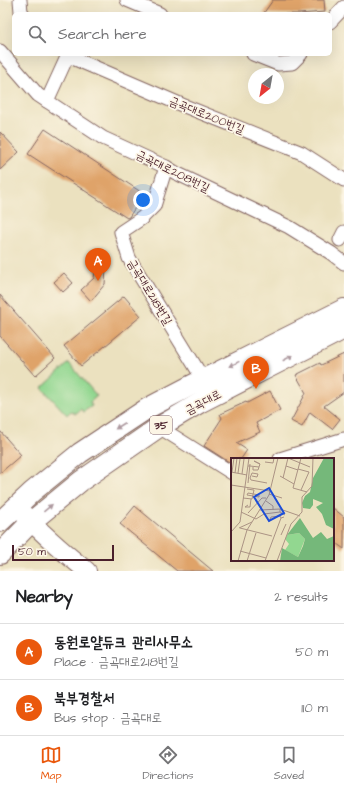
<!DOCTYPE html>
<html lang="en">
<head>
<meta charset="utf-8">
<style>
  :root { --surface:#fff; --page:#f6f6f6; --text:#202124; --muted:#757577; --line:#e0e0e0; --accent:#ea580c }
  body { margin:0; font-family:"Architects Daughter","Poor Story",sans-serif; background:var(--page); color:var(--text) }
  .compass { position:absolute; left:248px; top:68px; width:36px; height:36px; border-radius:50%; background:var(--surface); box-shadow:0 4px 16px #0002; rotate:211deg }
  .scale { position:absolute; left:12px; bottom:10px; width:102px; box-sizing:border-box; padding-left:4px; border:2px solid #4a1f2b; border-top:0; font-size:11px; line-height:14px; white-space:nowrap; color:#4a1f2b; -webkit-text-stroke:3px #fcf5e5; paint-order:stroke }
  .you { position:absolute; left:143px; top:200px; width:14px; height:14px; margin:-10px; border:3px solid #fff; border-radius:50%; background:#1a73e8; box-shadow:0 0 0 6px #1a73e833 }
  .badge { display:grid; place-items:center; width:26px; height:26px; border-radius:50%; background:var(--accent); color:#fff; font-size:13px; font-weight:700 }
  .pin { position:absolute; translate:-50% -33px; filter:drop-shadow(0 1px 2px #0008) }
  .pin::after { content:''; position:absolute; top:21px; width:14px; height:12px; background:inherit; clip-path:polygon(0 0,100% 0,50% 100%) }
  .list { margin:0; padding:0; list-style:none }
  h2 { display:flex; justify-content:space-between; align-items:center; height:52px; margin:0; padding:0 16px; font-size:17px }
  h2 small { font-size:13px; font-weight:400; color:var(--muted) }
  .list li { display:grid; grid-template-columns:26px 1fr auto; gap:12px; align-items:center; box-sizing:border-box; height:56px; padding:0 16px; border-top:1px solid var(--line) }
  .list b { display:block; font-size:15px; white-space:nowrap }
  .list p { margin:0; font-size:13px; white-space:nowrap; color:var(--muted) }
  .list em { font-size:13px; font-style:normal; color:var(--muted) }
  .icon { flex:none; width:22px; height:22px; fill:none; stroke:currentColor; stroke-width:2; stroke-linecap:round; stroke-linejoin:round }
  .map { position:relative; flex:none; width:344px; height:571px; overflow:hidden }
  .search { position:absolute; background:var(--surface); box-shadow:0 4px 16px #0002; left:12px; right:12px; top:12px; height:44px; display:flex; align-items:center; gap:10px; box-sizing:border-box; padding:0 14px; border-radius:6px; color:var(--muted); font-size:15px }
  .sheet { height:164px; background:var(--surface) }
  nav { display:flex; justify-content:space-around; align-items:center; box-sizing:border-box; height:56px; border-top:1px solid var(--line); background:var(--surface); font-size:11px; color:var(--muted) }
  nav a { display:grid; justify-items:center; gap:2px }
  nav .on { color:var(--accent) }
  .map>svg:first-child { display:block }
</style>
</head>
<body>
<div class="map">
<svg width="344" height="571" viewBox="0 0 344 571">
  <rect width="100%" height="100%" fill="#fcf5e5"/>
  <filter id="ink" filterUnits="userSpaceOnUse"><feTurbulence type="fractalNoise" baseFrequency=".025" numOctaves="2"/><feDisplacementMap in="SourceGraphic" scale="8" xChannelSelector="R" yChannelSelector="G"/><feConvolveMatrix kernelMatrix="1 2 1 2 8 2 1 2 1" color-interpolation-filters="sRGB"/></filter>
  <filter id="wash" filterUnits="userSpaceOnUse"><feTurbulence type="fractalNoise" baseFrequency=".012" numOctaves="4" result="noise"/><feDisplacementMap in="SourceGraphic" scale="16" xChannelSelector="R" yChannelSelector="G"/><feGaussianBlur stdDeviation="0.9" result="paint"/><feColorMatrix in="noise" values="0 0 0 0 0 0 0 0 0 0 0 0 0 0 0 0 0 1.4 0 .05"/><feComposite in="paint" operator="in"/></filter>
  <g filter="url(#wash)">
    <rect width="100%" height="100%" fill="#ebe1bf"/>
    <polygon fill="#92d790" stroke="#6e7b5e" points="69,363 97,396 90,402 92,406 83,412 81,409 75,414 71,411 67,415 42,388"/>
    <g id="blocks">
      <g fill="#dfa369">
        <polygon points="273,0 324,0 325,12 299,14 263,14"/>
        <polygon points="45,129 144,194 129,217 127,218 28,154"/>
        <polygon points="0,132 19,152 0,170"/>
        <polygon points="98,256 106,269 105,284 91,301 81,290 94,278"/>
        <polygon points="64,273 73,283 63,292 54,282"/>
        <polygon points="0,295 55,358 35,376 0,336"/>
        <polygon points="124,296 141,316 81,366 64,346"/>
        <polygon points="344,354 344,392 324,406 340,419 332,429 310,412 302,427 291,421 306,393 296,375 320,363 321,365"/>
        <polygon points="270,391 280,410 256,423 260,432 236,443 247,450 241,459 232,459 232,464 204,446 222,418 220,414 246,402 247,403"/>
        <polygon points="0,431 21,455 0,473"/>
        <polygon points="135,506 213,571 177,571 120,524"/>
        <polygon points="333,508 344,517 344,549 333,541"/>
      </g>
    </g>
  </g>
  <g filter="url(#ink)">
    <use href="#blocks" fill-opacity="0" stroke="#82635f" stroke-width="1"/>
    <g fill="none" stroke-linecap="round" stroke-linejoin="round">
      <g stroke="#82635f" stroke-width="15">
        <g id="street">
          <polyline points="20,0 21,12 23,14"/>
          <polyline points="127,0 160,14"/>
          <polyline points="330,22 344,7"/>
          <polyline points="0,51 38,95 47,101"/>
          <polyline points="67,54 73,58 182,105 302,153 344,180"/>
          <polyline points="253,54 278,64 292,63 301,54"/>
          <polyline points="68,55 47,101 103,138 166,167 176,173 289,227 331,253 344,263"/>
          <polyline points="166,167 154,206 142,218 121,232 129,258 203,379"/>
          <polyline points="340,240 344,232"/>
          <polyline points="159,427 232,473"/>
          <polyline points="280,459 344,439"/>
        </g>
      </g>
      <g stroke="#82635f" stroke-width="20">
        <path id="secondary" d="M17,507C38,530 62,551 87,571"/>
      </g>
      <g stroke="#82635f" stroke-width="22">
        <g id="primary">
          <polyline points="0,522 32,492 80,453 148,408 192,385 344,309"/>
          <polyline points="0,554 31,522 81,481 159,427 201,402 344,329"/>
        </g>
      </g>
      <use href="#street" stroke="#fff" stroke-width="13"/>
      <use href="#secondary" stroke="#fff" stroke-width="18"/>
      <use href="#primary" stroke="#fff" stroke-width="20"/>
    </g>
    <defs><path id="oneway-solid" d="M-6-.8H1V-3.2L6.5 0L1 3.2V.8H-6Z"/></defs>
    <g fill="#ae9aa0">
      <use href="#oneway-solid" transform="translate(288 358) rotate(-27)"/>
      <use href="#oneway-solid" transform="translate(234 364) rotate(154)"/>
      <use href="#oneway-solid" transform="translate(120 426) rotate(147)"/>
      <use href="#oneway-solid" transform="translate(48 508) rotate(-40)"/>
    </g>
  </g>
  <g text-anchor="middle" stroke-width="3.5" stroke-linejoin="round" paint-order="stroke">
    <rect fill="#fcf5e5" stroke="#7f5f63" stroke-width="1" x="150" y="416" width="22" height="18" rx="3"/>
    <g font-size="11" font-weight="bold" fill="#4a1f2b">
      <text x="161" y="429">35</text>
    </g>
    <g font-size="12" fill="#4a1f2b" stroke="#fcf5e5">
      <text transform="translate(207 115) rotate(22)" y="4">금곡대로200번길</text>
      <text transform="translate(173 171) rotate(26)" y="4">금곡대로208번길</text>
      <text transform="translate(150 292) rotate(59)" y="4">금곡대로218번길</text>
      <text transform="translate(203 402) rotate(-28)" y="4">금곡대로</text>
    </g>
  </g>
  <g transform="translate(231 458)">
    <rect width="103" height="103" fill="#ebe1bf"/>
    <path d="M68,75L74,81L67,99L54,92L58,86L54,81L56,77Z" fill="#92d790"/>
    <path d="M93,0H103V71L95,67L91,56L85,49L92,45L82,41V47L79,51L72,50L71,45L74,38L79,34L82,20ZM69,60L82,80L90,74L96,81L103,78V103H49L51,90L67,99L72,88L74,81L68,75L56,77Z" fill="#75b87a"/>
    <path fill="none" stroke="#ab9384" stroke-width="1" d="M57,0L79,9M70,0L62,30L76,34M34,4L42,5L43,0M17,8H19L28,9L27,12H22V9M55,8L67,12M28,9L29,6L23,3L29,6M67,11L78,14L70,32M0,14L16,17M1,14L3,0M4,15L6,0M7,15L9,1M11,16L13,1M21,18L26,19L27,16L21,15L19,20L20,22L36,25M49,18L63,26M52,20L57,0M17,25L19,6M0,27L39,33M17,35L28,37V39L16,37ZM38,36L51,40M12,40L21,41L23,32L16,31M35,43L42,48V52M17,47L14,49H19L20,41M49,51L69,58M29,52L49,51V54M10,54L25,61L33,56L49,54L54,57M17,55L31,40H35M38,64L40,59L49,58L50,60M8,70L21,64M9,70L41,78M0,74L9,64L18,0M50,77L55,66M9,93L35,100M7,103L16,72L38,37L47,0M16,103L25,75M34,103L50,60L53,59M46,103L60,66L71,54V39L81,28L82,0"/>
    <path fill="#1d4ed8" fill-opacity="0.15" stroke="#1d4ed8" stroke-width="2" d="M38,30L53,55L38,63L23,39Z"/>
    <rect width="103" height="103" fill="none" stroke="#4a1f2b" stroke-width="2"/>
  </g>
</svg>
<svg class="compass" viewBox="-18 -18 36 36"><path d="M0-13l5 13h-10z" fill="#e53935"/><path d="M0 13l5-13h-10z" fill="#757577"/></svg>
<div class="scale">50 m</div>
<div class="you"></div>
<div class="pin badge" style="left:98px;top:281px">A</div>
<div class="pin badge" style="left:256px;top:389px">B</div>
<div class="search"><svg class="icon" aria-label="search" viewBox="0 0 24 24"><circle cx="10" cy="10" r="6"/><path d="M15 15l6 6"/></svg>Search here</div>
</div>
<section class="sheet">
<h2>Nearby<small>2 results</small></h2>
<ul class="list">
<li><span class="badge">A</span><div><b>동원로얄듀크 관리사무소</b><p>Place · 금곡대로218번길</p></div><em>50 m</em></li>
<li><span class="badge">B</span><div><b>북부경찰서</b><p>Bus stop · 금곡대로</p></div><em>110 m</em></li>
</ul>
</section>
<nav>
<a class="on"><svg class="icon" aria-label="map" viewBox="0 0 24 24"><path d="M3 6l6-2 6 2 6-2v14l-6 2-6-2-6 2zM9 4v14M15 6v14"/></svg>Map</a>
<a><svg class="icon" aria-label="directions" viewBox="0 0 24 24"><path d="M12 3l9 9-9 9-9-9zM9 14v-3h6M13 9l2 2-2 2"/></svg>Directions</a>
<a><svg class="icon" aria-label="saved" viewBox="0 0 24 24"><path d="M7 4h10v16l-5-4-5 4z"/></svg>Saved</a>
</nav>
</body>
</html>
